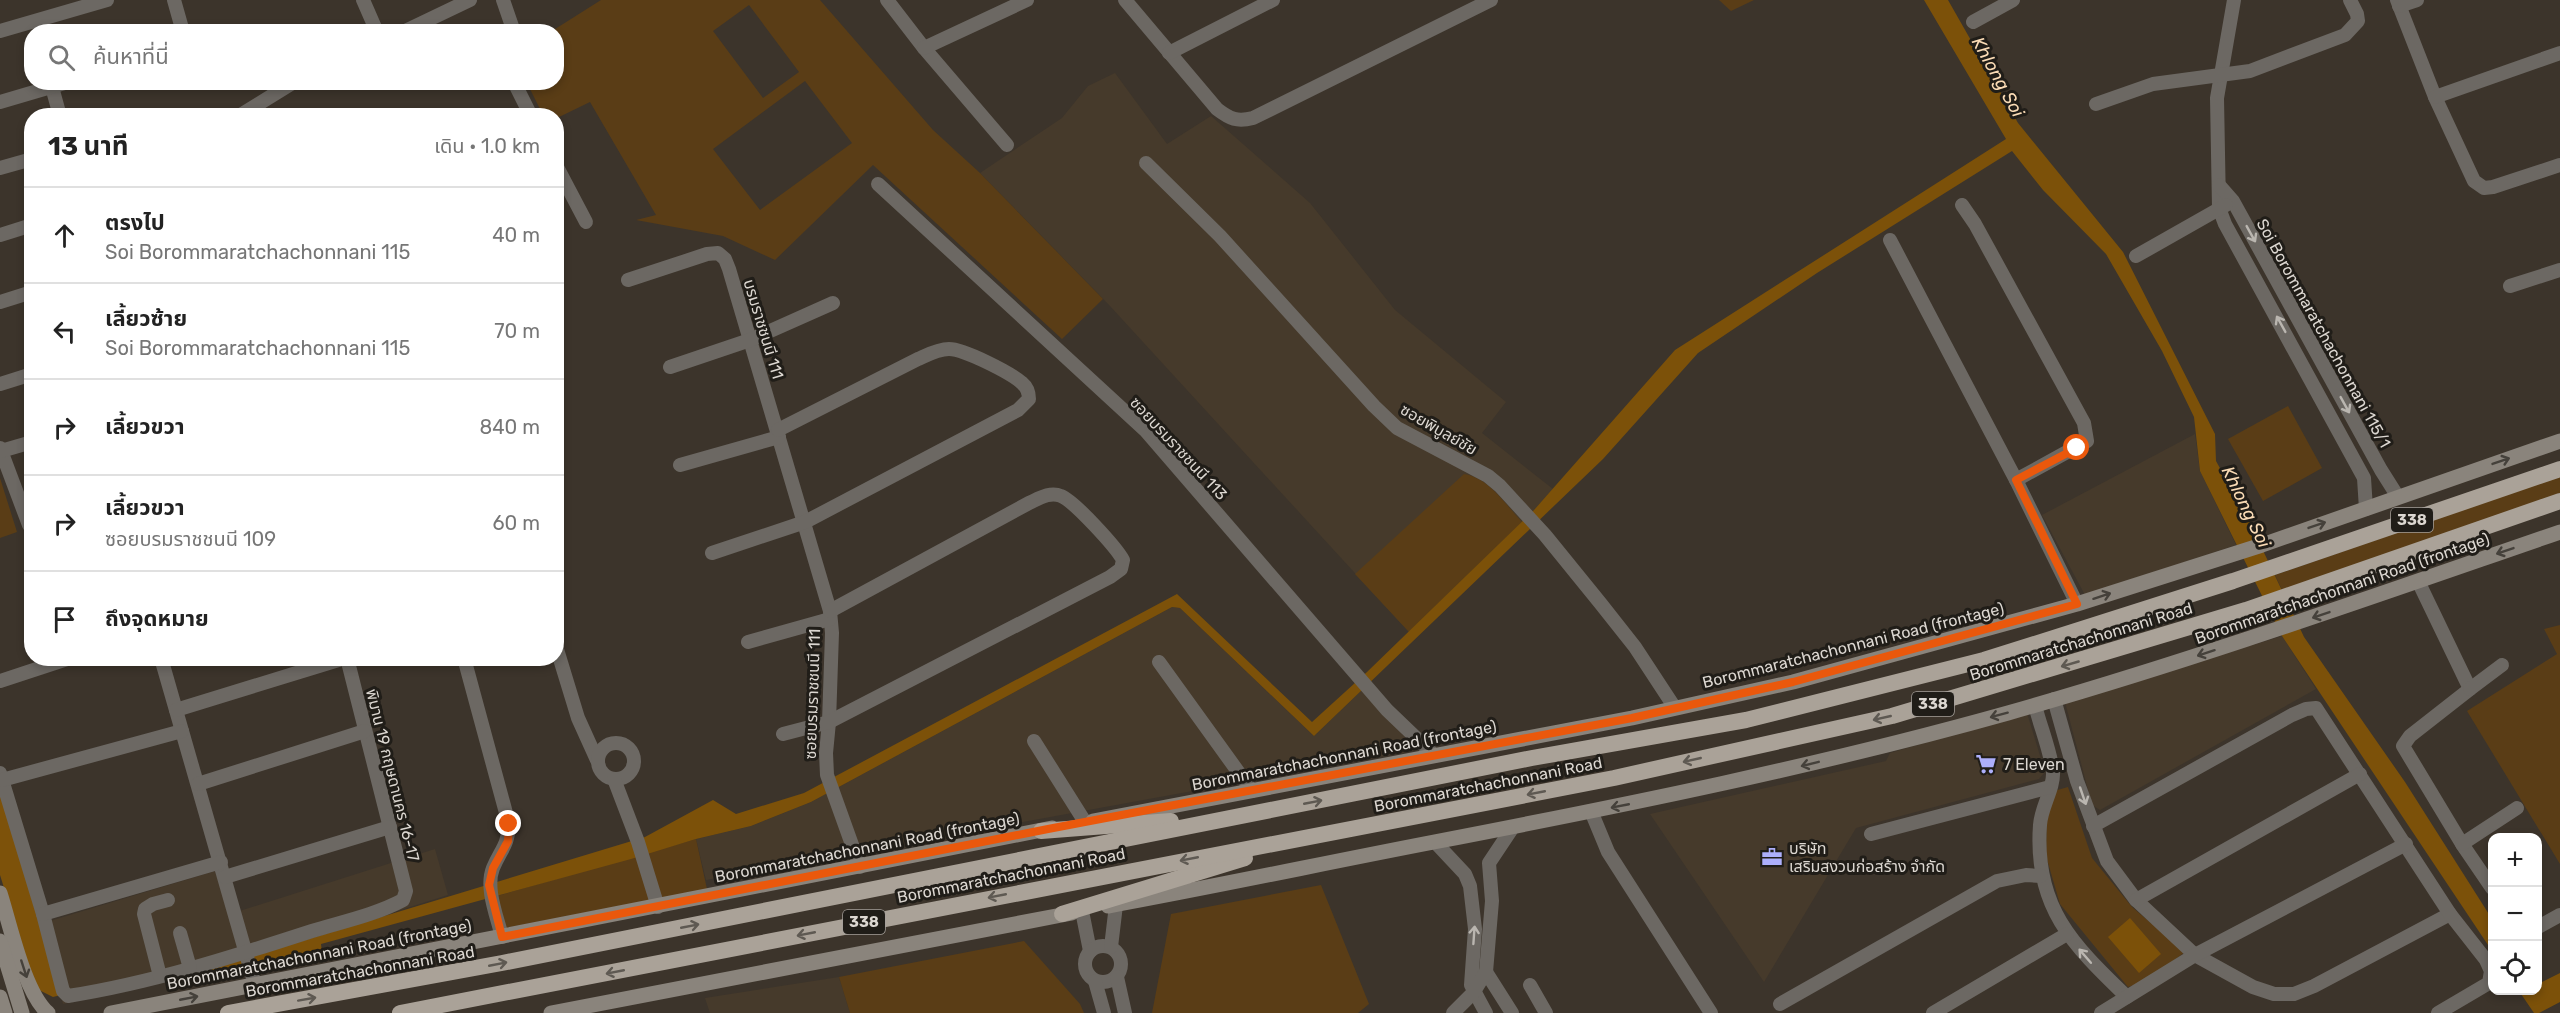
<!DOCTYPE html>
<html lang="th">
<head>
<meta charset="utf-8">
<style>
  :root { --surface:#fff; --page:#f6f6f6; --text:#222; --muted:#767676; --line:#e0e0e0 }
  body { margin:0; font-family:Rubik,"Noto Sans Thai",sans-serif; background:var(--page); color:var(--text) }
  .controls { position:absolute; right:18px; bottom:18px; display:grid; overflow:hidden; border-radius:12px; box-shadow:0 3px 9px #0003 }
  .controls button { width:54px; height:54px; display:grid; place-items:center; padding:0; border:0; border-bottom:2px solid var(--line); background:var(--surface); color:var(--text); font:30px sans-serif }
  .stop { position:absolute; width:18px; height:18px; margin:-14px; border:4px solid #ea580c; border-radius:50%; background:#fff }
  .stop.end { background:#ea580c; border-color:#fff; box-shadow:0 2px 6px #0008 }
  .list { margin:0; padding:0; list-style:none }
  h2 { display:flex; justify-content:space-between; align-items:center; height:78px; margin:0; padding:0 24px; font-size:26px }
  h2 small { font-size:20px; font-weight:400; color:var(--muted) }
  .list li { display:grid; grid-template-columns:39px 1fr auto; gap:18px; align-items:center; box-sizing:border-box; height:96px; padding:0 24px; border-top:2px solid var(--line) }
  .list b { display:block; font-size:22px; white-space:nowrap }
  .list p { margin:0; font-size:20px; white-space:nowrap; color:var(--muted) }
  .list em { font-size:20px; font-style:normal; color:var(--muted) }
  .icon { flex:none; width:33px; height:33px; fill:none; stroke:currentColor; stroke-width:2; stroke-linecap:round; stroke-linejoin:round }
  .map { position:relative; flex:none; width:2560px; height:1013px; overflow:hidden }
  .search { position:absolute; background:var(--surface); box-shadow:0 3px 9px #0003; left:24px; top:24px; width:540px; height:66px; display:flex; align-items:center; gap:15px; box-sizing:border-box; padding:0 21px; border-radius:24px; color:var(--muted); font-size:22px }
  .panel { position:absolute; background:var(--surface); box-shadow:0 3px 9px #0003; left:24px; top:108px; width:540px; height:558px; border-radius:24px }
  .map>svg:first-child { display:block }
</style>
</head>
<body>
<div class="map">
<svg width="2560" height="1013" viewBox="0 0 2560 1013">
  <rect width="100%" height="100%" fill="#3c342b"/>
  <g fill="#463a2b">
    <polygon points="1115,73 1167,144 1211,116 1310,203 1395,310 1506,402 1482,433 1553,489 1534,510 1409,632 1110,306 980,173 1062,118 1088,86"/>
    <polygon points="2195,434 2200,471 2236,545 2085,595 2042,515"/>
    <polygon points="1172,607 1180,608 1314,736 1362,690 1417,750 706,880 696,839 751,826 811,802"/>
    <polygon points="2282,636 2316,689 2100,810 2092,805 2065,702"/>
    <polygon points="2027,713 2045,772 2039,779 1856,828 1764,982 1650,814 1886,761 1890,753"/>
    <polygon points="435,849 448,895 195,975 63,1004 40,924 215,871 230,914"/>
    <polygon points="839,977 850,1013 710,1013 705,998"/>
  </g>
  <g fill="#5a3d16" fill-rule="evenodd">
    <path d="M601,0H820L933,130L980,173L1103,299L1062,339L873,165L775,260L723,236L636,220L656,215L590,102L557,118L556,116L543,115L527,83L556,82V32L552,31ZM749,5L799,72L763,98L713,31ZM805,81L852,143L760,210L713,149Z"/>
    <polygon points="1719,0 1754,0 1731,11"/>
    <polygon points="2288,406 2322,468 2263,501 2228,439"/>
    <path d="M1464,474C1489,478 1505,504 1522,522L1409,632L1355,574Z"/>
    <polygon points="2560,476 2560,493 2283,592 2275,575"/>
    <polygon points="0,478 17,532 0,538"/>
    <polygon points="2560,625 2560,864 2467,711 2557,654 2544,629"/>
    <polygon points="2068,787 2092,858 2132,907 2185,952 2146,981 2128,987 2060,904 2046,856 2047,793"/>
    <polygon points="696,839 707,889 506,928 497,896"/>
    <polygon points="1321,885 1369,1004 1358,1013 1152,1013 1171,914"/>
    <polygon points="1024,941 1080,1004 1084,1013 850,1013 839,977"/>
  </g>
  <polygon fill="#7d520a" points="0,789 61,995 53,997 35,988 0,875"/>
  <g fill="#7c5109">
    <polygon points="1924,0 1948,0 2018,123 2123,252 2215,434 2216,461 2249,521 2304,637 2405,782 2492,919 2492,951 2282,636 2200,471 2194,417 2162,351 2106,254 2043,190 2012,151 1817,273 1698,353 1603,459 1314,736 1180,608 1172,607 811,802 751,826 696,839 631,859 321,944 322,953 196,979 195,975 252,956 645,837 713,800 736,814 804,793 1177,594 1312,722 1367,672 1534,510 1675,350 2006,139"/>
    <polygon points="2130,918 2161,954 2139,973 2108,937"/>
    <polygon points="2560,973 2560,1002 2539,1013 2534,1013 2519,991 2538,990 2538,981 2542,982"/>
  </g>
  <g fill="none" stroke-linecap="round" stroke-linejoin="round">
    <g stroke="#6c6863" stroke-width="14">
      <polyline points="174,0 183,32"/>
      <polyline points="363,0 377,32"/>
      <polyline points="503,0 514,32"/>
      <polyline points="887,0 924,48 1007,145"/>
      <path d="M1125,0L1217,109C1230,119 1237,122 1253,118L1491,0"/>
      <polyline points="2234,0 2217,98 2219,208 2225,224 2364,478 2366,509"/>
      <polyline points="2397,0 2435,97 2474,181 2484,188 2493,187 2560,165"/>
      <polyline points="2399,6 2417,0"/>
      <polyline points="1973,22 2013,0"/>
      <polyline points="0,31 107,0"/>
      <polyline points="403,32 470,0"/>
      <polyline points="924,48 1027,0"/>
      <polyline points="1169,53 1273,0"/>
      <polyline points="514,82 531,116"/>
      <polyline points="52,87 60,116"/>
      <polyline points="2435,97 2560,53"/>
      <polyline points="0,102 68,82"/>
      <polyline points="2096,104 2153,84 2250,71 2345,35 2358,21 2357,14 2350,0"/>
      <polyline points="239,116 294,82"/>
      <polyline points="1146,163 1220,236 1374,406 1397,428 1488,476 1500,486 1545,535 1601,604 1635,647 1675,708"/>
      <polyline points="556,165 586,222"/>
      <polyline points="0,168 32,159"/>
      <polyline points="878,184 1145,430 1387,710 1434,755"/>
      <polyline points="2219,185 2233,201 2381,470 2398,497"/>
      <polyline points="1962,205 1975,224 2084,423 2087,441 2016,480 2077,604"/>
      <polyline points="0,235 32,225"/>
      <polyline points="1890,240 2016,480"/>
      <polyline points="2136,256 2226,205"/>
      <polyline points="628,280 707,254 718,253 725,259 729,269 830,611 832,633 829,722 826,753 827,775 860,867"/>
      <polyline points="2510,286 2560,270"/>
      <polyline points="0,302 32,292"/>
      <polyline points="670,367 750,340 833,303"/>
      <polyline points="0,384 32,374"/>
      <polyline points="0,448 29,525"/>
      <polyline points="1,451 32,442"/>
      <polyline points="680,465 779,437"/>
      <path d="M712,553L805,522L1018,410L1029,399C1029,393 1028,388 1022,383C1011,373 964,349 949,349C938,349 927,355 918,359L778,430"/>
      <polyline points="2418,581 2470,689 2410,736 2403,746 2462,844 2492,888"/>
      <polyline points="748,642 830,619"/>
      <polyline points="556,646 578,718 597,760"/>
      <polyline points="161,658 255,985"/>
      <path d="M464,658L509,824C508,846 501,849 493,868C485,888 497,916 502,937"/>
      <polyline points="1159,662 1252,791"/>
      <polyline points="0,681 70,658"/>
      <polyline points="2470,689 2502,665"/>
      <polyline points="2054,699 2077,781 2107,861 2136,900 2195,955 2253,987 2274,994 2294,994 2314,986 2450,914"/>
      <path d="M2035,705C2040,726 2050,749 2053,772C2054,789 2041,807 2040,825C2034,907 2072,944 2127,997"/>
      <polyline points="176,710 345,658"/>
      <path d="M783,734L829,722L1110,577L1121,569L1123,560C1116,547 1074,501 1061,496C1050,491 1038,499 1029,503L830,611"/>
      <polyline points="1034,741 1085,822"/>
      <circle cx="616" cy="761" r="18"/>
      <path d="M0,773L43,914L63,991L68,996C151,983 232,957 312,931C341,922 375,915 403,900L406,891L347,658"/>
      <polyline points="614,779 638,842 658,907"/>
      <polyline points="2,780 182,731"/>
      <polyline points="198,784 365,731"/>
      <polyline points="1591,811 1608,852 1711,1013"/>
      <polyline points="2093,826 2292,715 2306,709 2316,708 2450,914 2486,960 2491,971 2489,983 2438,1013"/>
      <polyline points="1871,834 2050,787"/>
      <polyline points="1435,842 1465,874 1470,886 1475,929 1471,985 1486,1013"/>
      <polyline points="2462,844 2517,808"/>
      <polyline points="225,877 390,827"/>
      <polyline points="2136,900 2360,774"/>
      <polyline points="1082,911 1090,951"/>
      <polyline points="43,914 221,862"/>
      <polyline points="2538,927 2560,915"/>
      <polyline points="180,933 190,968"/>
      <circle cx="1103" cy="964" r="18"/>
      <polyline points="1111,947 1116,905"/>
      <polyline points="1486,972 1512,1013"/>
      <polyline points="160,976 144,914 145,909 153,904 168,900"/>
      <polyline points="1117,977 1125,1013"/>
      <polyline points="1095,981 1104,1013"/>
      <polyline points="1530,985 1546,1013"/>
      <polyline points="1780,1004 1997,881 2026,875 2041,876"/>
      <polyline points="1453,1013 1473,993 1486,972 1492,901 1489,863 1513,827"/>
      <polyline points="1933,1013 2067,934"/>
      <polyline points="2101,1013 2195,955 2406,844"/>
    </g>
    <g stroke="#8a847c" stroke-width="15">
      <polyline points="1093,821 1632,718 1793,682 2077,604 2262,545 2560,441"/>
      <path d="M0,893C10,924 24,992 48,1013"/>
      <path d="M1108,906C1217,886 1325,863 1434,842C1626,805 1819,766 2008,713C2195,660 2377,595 2560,532"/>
      <polyline points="0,997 5,1013"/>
      <polyline points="111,1013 1052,828"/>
      <polyline points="551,1013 1072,913"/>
    </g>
    <g stroke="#aaa298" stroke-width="16">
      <polyline points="1041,831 1171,821"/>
      <polyline points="1062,914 1245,858"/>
      <polyline points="228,1013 502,963 1532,758 1746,720 1984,660 2233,581 2560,469"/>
      <polyline points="400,1013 1614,778 1892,716 2246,610 2560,501"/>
    </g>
    <polyline stroke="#8a847c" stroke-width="15" points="0,941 22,1013"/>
  </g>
  <defs><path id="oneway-shaft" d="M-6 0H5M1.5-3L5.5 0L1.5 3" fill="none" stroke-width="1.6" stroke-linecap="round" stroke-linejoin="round" transform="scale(1.5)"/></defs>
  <g stroke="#bab6b0">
    <use href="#oneway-shaft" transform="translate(2251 234) rotate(61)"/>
    <use href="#oneway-shaft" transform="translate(2281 324) rotate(-119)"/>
    <use href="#oneway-shaft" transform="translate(2345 405) rotate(61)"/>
    <use href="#oneway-shaft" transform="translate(2083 796) rotate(71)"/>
    <use href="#oneway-shaft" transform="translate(1474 935) rotate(-86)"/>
    <use href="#oneway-shaft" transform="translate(2085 956) rotate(-131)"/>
  </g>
  <g stroke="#45413b">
    <use href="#oneway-shaft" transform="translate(2501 461) rotate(-19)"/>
    <use href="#oneway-shaft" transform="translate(2317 525) rotate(-19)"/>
    <use href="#oneway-shaft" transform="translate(2505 551) rotate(161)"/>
    <use href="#oneway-shaft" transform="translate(2102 596) rotate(-18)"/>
    <use href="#oneway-shaft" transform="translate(2321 615) rotate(161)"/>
    <use href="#oneway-shaft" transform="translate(2206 653) rotate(162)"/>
    <use href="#oneway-shaft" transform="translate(1999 715) rotate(165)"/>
    <use href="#oneway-shaft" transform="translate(1810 764) rotate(166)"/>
    <use href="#oneway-shaft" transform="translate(1620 806) rotate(169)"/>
    <use href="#oneway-shaft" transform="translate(24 969) rotate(72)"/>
    <use href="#oneway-shaft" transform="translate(189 998) rotate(-11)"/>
  </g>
  <g stroke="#5e5952">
    <use href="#oneway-shaft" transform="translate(2070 664) rotate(164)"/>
    <use href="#oneway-shaft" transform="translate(1882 718) rotate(167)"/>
    <use href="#oneway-shaft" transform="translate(1692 760) rotate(167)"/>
    <use href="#oneway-shaft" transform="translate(1536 793) rotate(169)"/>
    <use href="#oneway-shaft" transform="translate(1313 802) rotate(-11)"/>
    <use href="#oneway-shaft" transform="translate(1189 859) rotate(169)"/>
    <use href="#oneway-shaft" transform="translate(997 896) rotate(169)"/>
    <use href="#oneway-shaft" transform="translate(690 926) rotate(-11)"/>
    <use href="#oneway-shaft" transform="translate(806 934) rotate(169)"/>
    <use href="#oneway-shaft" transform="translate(498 964) rotate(-11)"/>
    <use href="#oneway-shaft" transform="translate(615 972) rotate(169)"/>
    <use href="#oneway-shaft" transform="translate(307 999) rotate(-10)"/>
  </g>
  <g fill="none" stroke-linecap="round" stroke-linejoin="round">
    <polyline stroke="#ea580c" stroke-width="8" points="509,824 508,841 493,868 489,885 502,937 1048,829 1632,718 1793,682 2077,604 2016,480 2077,448"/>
  </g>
  <defs>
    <g id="supermarket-bare" transform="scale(1.62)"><path d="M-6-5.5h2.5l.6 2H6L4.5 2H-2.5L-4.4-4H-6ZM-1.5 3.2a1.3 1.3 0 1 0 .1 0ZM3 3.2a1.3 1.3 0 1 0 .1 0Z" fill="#adaffb" stroke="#201d18" stroke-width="2.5" paint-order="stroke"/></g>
    <g id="office-bare" transform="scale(1.62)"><path d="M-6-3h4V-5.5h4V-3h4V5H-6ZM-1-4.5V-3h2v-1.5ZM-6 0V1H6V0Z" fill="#adaffb" stroke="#201d18" stroke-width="2.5" paint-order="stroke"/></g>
  </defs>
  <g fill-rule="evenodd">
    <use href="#supermarket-bare" x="1986" y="764"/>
    <use href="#office-bare" x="1772" y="857"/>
  </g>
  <g text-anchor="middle" stroke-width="6" stroke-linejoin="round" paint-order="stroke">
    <g fill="#201d18" stroke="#a49f9a" stroke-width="1.5">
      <rect x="2391" y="508" width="42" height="24" rx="4.5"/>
      <rect x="1912" y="692" width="42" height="24" rx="4.5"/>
      <rect x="843" y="910" width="42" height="24" rx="4.5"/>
    </g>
    <g font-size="15" font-weight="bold" fill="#dcd7d1">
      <text x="2412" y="525">338</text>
      <text x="1933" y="709">338</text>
      <text x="864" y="927">338</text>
    </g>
    <g font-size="16" fill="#dcd7d1" stroke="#201d18">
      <text transform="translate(764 329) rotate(73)" y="6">บรมราชชนนี 111</text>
      <text transform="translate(2324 333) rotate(61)" y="6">Soi Borommaratchachonnani 115/1</text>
      <text transform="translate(1439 429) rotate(30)" y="6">ซอยพิบูลย์ชัย</text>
      <text transform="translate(1179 448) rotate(47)" y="6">ซอยบรมราชชนนี 113</text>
      <text transform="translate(2342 588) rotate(-19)" y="6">Borommaratchachonnani Road (frontage)</text>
      <text transform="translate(2081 641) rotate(-17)" y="6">Borommaratchachonnani Road</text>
      <text transform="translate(1853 645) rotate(-14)" y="6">Borommaratchachonnani Road (frontage)</text>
      <text transform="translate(812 694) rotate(-88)" y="6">ซอยบรมราชชนนี 111</text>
      <text transform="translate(1344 755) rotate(-11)" y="6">Borommaratchachonnani Road (frontage)</text>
      <text transform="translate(393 775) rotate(76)" y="6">พิมาน 19 กฤษดานคร 16-17</text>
      <text transform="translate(1488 784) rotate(-11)" y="6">Borommaratchachonnani Road</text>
      <text transform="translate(867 847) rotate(-11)" y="6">Borommaratchachonnani Road (frontage)</text>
      <text transform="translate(1011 875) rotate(-11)" y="6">Borommaratchachonnani Road</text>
      <text transform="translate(319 954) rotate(-11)" y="6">Borommaratchachonnani Road (frontage)</text>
      <text transform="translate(360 971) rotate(-10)" y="6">Borommaratchachonnani Road</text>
    </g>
    <g font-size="16" fill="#dcd7d1" stroke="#201d18" text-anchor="start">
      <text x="2003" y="770">7 Eleven</text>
      <text x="1789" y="854">บริษัท<tspan x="1789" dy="18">เสริมสงวนก่อสร้าง จำกัด</tspan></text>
    </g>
    <g font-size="18" font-style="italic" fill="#fadbb5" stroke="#201d18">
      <text transform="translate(1998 77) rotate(61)" y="6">Khlong Soi</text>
      <text transform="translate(2246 507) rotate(64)" y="6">Khlong Soi</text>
    </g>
  </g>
</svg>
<div class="controls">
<button>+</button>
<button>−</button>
<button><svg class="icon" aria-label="locate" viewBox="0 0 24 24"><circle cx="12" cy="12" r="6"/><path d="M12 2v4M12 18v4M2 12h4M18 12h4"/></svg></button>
</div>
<div class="stop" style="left:2077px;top:448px"></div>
<div class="stop end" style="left:509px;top:824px"></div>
<div class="search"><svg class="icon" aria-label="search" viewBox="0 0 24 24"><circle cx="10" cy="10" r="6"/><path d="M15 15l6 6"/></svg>ค้นหาที่นี่</div>
<section class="panel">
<h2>13 นาที<small>เดิน · 1.0 km</small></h2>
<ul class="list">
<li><svg class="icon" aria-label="ahead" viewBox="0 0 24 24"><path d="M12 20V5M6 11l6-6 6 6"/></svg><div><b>ตรงไป</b><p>Soi Borommaratchachonnani 115</p></div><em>40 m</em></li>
<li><svg class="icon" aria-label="left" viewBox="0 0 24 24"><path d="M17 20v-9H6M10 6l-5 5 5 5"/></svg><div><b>เลี้ยวซ้าย</b><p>Soi Borommaratchachonnani 115</p></div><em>70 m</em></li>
<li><svg class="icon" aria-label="right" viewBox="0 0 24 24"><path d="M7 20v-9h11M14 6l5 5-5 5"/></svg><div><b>เลี้ยวขวา</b></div><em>840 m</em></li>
<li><svg class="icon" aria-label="right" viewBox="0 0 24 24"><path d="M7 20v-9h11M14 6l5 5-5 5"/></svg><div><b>เลี้ยวขวา</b><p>ซอยบรมราชชนนี 109</p></div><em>60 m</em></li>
<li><svg class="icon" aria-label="arrive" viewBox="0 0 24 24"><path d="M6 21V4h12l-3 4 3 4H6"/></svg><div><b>ถึงจุดหมาย</b></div></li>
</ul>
</section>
</div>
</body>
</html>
